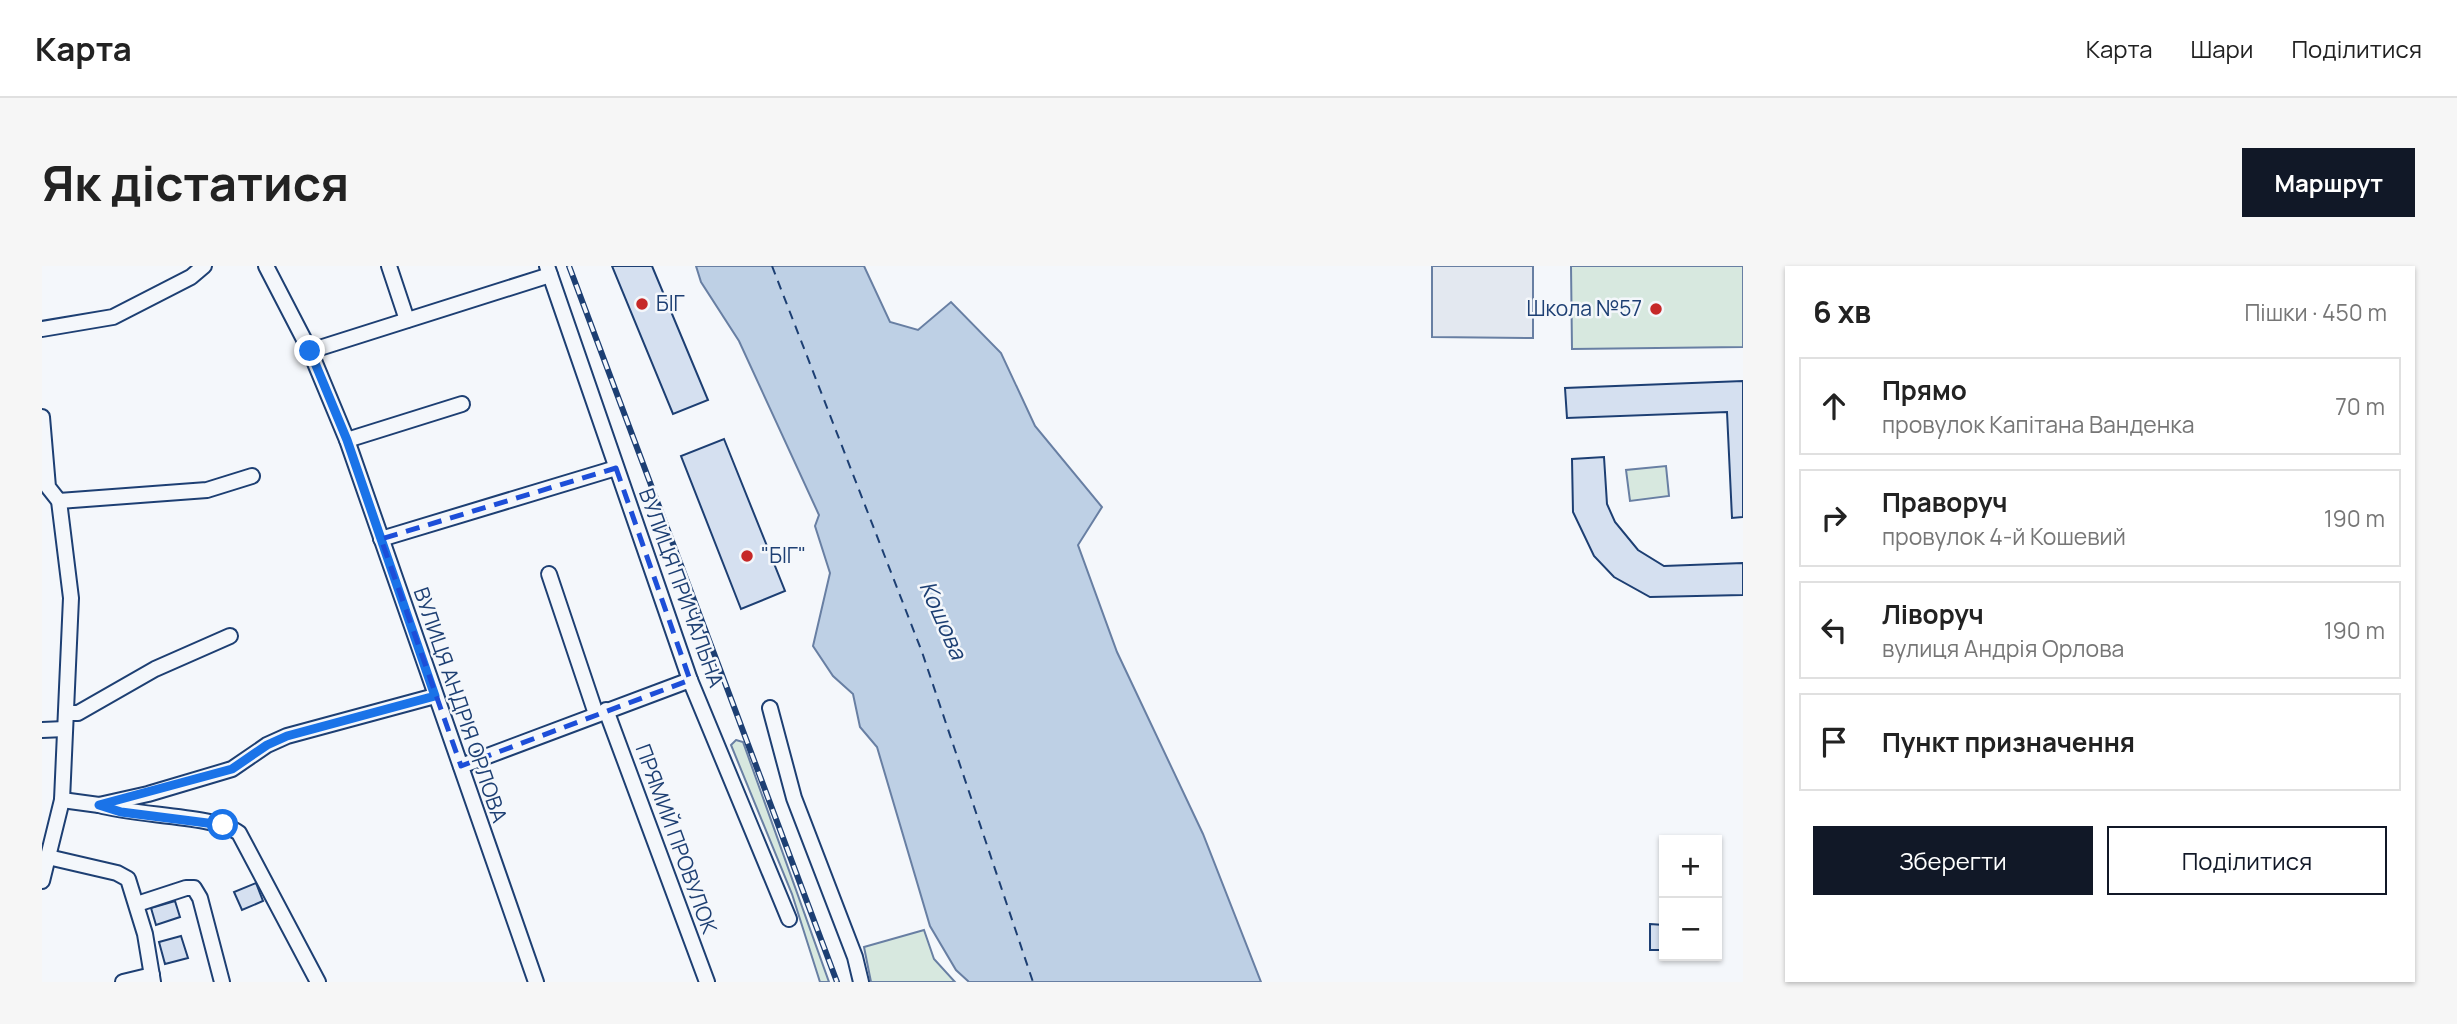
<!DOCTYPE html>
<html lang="uk">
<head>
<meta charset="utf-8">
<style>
  :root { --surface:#fff; --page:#f6f6f6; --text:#222; --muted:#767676; --line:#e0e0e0; --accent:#111827 }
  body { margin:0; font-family:Manrope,sans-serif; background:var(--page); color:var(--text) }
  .controls { position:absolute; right:21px; bottom:21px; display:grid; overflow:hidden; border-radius:0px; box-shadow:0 2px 5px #0004 }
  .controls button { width:63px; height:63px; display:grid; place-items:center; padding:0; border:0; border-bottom:2px solid var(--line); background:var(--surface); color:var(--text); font:35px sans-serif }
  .stop { position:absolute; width:21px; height:21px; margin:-16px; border:5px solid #1a73e8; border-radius:50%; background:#fff }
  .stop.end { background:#1a73e8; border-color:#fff; box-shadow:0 2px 7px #0008 }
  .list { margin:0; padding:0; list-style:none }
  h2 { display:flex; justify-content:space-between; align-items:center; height:91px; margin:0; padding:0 28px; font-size:30px }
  h2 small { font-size:23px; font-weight:400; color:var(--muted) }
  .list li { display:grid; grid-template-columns:46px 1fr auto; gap:21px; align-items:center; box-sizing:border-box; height:98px; margin:0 14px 14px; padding:0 14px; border:2px solid var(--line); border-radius:0px }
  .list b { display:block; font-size:26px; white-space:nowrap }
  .list p { margin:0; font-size:23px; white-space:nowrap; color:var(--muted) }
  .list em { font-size:23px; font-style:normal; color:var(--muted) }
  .actions { display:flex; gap:14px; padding:21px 28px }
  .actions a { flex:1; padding:16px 0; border:2px solid var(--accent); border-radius:0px; text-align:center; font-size:24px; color:var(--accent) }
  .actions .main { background:var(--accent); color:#fff }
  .icon { flex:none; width:38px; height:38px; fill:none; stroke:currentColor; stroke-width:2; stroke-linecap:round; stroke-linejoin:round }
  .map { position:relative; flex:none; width:1701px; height:716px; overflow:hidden; border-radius:0px }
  header { display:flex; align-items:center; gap:42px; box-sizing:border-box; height:98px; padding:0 35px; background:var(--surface); border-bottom:2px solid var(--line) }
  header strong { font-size:33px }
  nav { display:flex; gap:38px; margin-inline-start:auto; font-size:24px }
  .intro { display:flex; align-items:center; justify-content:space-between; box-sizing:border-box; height:168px; padding:0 42px }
  h1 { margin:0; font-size:49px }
  .button { padding:18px 32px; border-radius:0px; background:var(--accent); color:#fff; font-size:24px; font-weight:700 }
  main { display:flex; gap:42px; padding:0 42px }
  aside { flex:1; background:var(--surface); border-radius:0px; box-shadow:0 2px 5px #0004 }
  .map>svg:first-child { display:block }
</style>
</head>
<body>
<header>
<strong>Карта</strong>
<nav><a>Карта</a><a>Шари</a><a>Поділитися</a></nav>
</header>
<div class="intro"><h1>Як дістатися</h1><a class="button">Маршрут</a></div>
<main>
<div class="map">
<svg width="1701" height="716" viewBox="0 0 1701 716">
  <rect width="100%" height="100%" fill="#f4f7fb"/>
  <g fill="#d7e8df" stroke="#687fa3" stroke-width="2">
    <polygon points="1529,0 1701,0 1701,81 1530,83"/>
    <polygon points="1624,200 1627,230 1588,235 1584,204"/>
    <polygon points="694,474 701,476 787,716 778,716 750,628 689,479"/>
    <polygon points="882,664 892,693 913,716 829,716 822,681"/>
  </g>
  <polygon fill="#e3e8f0" stroke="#687fa3" stroke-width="2" points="1390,0 1491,0 1491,72 1390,71"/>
  <polygon fill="#bed0e5" stroke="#687fa3" stroke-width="2" points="654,0 822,0 848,56 876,64 909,36 959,87 993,160 1060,241 1036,279 1075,386 1161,568 1219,716 927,716 914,704 888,660 835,481 818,461 811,428 791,410 771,380 788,307 773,260 777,249 697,75 659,16"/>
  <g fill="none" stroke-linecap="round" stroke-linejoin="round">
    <polyline stroke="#1d3f73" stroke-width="2" stroke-dasharray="9 7" stroke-linecap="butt" points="730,0 880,386 991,716"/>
  </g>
  <g fill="#d5e0f0" stroke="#1d3f73" stroke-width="2">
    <polygon points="570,0 610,0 666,134 631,148"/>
    <polygon points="1701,115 1701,251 1690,252 1685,146 1525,152 1523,122"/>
    <polygon points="682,173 743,325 699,343 639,190"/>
    <polygon points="1562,191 1565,238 1573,256 1596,284 1622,300 1701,297 1701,329 1608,331 1572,311 1552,290 1531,246 1530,193"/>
    <polygon points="214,617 221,635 200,644 192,626"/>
    <polygon points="133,635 138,651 114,659 109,642"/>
    <polygon points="1608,658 1622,659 1622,684 1608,684"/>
    <polygon points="139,670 146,692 123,698 117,676"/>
  </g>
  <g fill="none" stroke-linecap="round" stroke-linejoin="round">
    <g stroke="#1d3f73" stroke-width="18">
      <g id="minor">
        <polyline points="224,0 268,85 305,174 494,716"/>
        <polyline points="347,0 365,54"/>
        <polyline points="505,0 648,414 747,653"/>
        <polyline points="0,63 71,51 149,11 162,0"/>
        <polyline points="268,85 508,9"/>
        <polyline points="0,151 6,221 17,235 29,332 20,534 0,615"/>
        <polyline points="305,174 420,138"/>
        <polyline points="17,235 165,224 210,210"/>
        <polyline points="339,273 574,202"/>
        <polyline points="507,308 554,448"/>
        <polyline points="728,442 752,532 813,691 819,716"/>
        <polyline points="564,444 665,716"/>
        <polyline points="24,447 36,447 113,403 188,370"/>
        <polyline points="0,464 23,463"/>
        <polyline points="419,500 648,414"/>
        <polyline points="20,534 57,539 106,528 190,503 225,479 245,470 393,430"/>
        <path d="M57,539C93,550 173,549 197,567L276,716"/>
        <polyline points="6,591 75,607 86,613 103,668 111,716"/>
        <polyline points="95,638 144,622 152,622 158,632 180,716"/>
        <polyline points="81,716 110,709"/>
      </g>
    </g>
    <use href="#minor" stroke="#f4f7fb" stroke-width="14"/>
    <g stroke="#1d3f73" stroke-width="6">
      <polyline id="rail" points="527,0 795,716"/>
    </g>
    <use href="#rail" stroke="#f4f7fb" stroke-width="3.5" stroke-dasharray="10" stroke-linecap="butt"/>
  </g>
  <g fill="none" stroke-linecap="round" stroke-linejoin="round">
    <polyline stroke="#1a73e8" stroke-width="9" points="181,559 79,546 57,539 190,503 225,479 245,470 393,430 305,174 268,85"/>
  </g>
  <path fill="none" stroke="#1d4ed8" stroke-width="5" stroke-dasharray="14 9" stroke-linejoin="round" d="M574,202L648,414L419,500L339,273Z"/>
  <g fill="#c62828" stroke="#f4f7fb" stroke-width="2.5">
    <circle cx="600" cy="38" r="7"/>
    <circle cx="1614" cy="43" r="7"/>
    <circle cx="705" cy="290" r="7"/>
  </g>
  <g text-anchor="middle" stroke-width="5" stroke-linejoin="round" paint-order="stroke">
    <g font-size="21" fill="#1d3f73" stroke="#f4f7fb" text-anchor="start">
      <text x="614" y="45">БІГ</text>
      <text x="1600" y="50" text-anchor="end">Школа №57</text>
      <text x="719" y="297">"БІГ"</text>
    </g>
    <g font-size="21" fill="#1d3f73" stroke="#f4f7fb">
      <text transform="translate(639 322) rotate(70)" y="7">ВУЛИЦЯ ПРИЧАЛЬНА</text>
      <text transform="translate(418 439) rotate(71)" y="7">ВУЛИЦЯ АНДРІЯ ОРЛОВА</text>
      <text transform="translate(634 573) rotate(70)" y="7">ПРЯМИЙ ПРОВУЛОК</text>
    </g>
    <g font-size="23" font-style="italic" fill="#1d3f73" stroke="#f4f7fb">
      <text transform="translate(901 354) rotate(66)" y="8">Кошова</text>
    </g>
  </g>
</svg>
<div class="controls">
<button>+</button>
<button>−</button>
</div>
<div class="stop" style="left:181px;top:559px"></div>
<div class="stop end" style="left:268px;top:85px"></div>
</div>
<aside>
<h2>6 хв<small>Пішки · 450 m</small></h2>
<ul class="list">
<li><svg class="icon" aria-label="ahead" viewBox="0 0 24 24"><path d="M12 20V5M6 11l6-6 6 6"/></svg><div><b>Прямо</b><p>провулок Капітана Ванденка</p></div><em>70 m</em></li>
<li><svg class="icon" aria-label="right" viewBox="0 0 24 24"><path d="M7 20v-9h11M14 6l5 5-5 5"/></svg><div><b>Праворуч</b><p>провулок 4-й Кошевий</p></div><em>190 m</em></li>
<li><svg class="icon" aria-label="left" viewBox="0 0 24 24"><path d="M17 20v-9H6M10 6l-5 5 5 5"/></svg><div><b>Ліворуч</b><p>вулиця Андрія Орлова</p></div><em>190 m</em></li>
<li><svg class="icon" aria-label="arrive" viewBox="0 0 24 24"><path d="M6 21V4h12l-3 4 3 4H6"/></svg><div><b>Пункт призначення</b></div></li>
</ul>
<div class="actions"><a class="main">Зберегти</a><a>Поділитися</a></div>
</aside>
</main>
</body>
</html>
